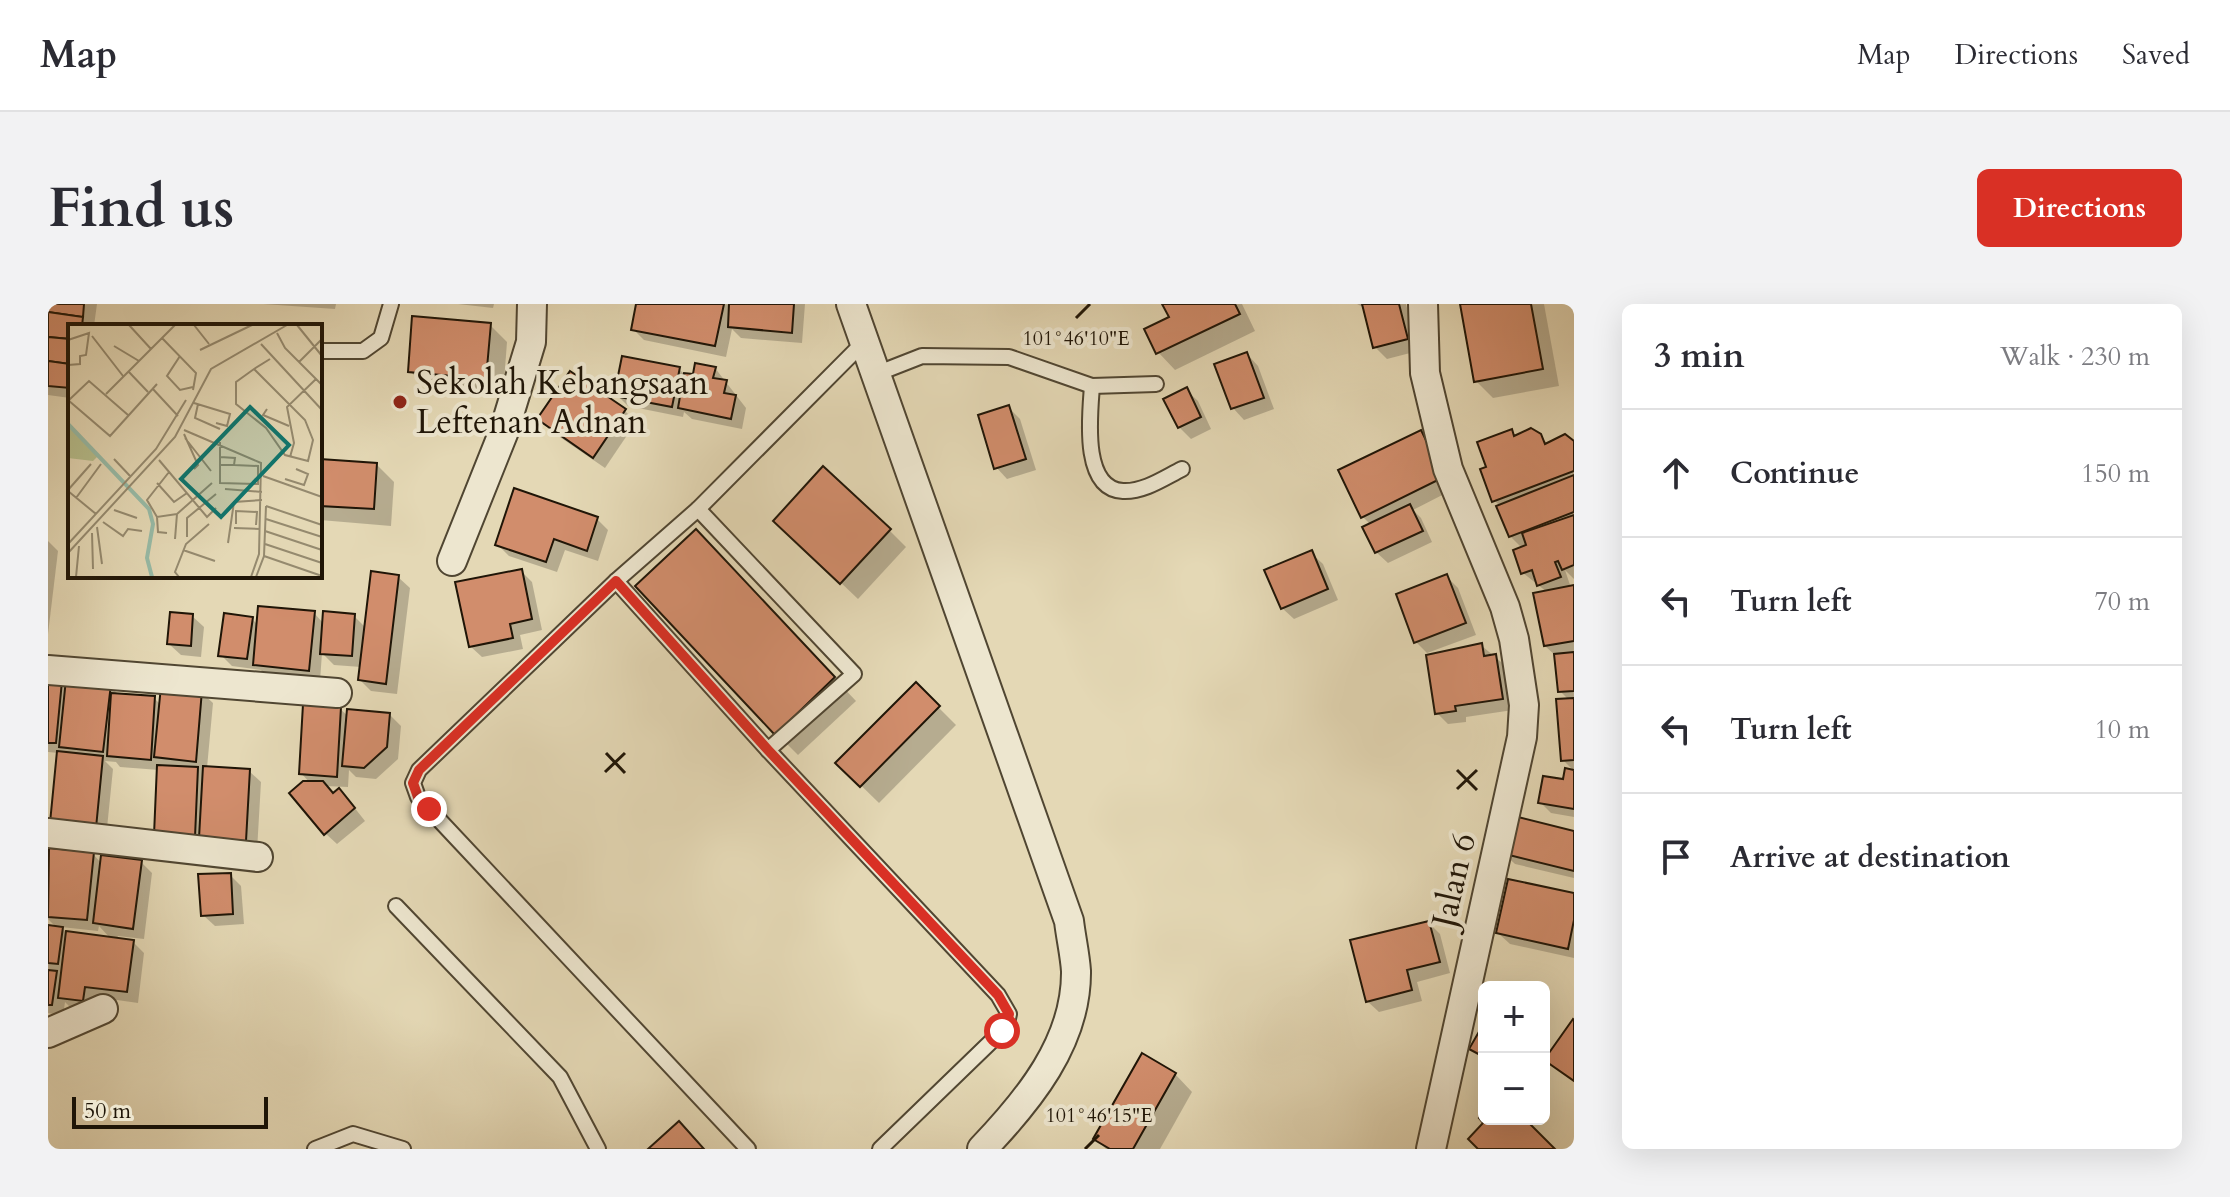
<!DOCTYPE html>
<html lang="en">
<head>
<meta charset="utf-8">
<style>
  :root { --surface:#fff; --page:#f2f2f3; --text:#2b2b33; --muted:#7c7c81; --line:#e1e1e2; --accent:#d93025 }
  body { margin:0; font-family:Cardo,serif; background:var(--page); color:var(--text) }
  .controls { position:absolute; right:24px; bottom:24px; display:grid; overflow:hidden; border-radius:12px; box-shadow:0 8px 32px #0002 }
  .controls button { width:72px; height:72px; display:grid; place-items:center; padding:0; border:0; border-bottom:2px solid var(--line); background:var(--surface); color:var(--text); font:40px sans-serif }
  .scale { position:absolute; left:24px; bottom:20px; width:196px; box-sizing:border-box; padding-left:8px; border:4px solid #1f1507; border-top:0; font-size:22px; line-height:28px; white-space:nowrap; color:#1f1507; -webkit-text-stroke:6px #ede6cf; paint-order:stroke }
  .stop { position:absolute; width:24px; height:24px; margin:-18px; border:6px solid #d93025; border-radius:50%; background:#fff }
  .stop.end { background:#d93025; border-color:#fff; box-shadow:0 2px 8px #0008 }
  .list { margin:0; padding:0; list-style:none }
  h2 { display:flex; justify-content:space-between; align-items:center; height:104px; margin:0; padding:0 32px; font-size:34px }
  h2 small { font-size:26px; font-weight:400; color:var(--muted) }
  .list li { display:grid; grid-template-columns:52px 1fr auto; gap:24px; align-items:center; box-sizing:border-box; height:128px; padding:0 32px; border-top:2px solid var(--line) }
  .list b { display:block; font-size:30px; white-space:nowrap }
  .list em { font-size:26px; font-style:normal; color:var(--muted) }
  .icon { flex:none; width:44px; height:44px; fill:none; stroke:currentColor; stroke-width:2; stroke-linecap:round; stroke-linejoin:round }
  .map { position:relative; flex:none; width:1526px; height:845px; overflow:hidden; border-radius:12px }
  header { display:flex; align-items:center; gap:48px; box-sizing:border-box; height:112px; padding:0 40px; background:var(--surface); border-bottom:2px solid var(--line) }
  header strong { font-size:38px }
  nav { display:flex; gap:44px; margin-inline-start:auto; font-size:28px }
  .intro { display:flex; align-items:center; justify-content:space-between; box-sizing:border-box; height:192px; padding:0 48px }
  h1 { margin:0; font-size:56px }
  .button { padding:20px 36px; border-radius:12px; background:var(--accent); color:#fff; font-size:28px; font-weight:700 }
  main { display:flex; gap:48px; padding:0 48px }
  aside { flex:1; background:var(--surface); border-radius:12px; box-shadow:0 8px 32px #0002 }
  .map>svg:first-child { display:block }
</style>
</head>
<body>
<header>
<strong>Map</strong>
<nav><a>Map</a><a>Directions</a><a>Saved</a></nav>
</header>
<div class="intro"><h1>Find us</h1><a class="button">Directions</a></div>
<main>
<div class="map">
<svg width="1526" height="845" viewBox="0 0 1526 845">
  <rect width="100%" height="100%" fill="#e4d8b5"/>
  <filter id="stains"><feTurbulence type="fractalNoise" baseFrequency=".0025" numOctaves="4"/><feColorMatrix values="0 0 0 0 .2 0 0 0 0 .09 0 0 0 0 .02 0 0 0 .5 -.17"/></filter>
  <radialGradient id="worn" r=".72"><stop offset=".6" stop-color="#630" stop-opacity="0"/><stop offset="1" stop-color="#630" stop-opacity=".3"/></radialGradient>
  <g fill="#0003" fill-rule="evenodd">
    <polygon points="0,0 49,0 46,22 22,22 22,94 0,91"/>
    <polygon points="215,0 288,0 287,5"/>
    <polygon points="410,0 446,0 445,4"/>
    <polygon points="590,0 757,0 754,39 693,34 684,25 678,53 596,36 585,25"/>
    <polygon points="1116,0 1194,0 1207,27 1127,66 1110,48 1123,14"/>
    <polygon points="1309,0 1358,0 1370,47 1339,55 1327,43 1317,4"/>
    <polygon points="1414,0 1496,0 1511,82 1445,94 1428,77"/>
    <polygon points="442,21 459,38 455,91 379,84 362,67"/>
    <polygon points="1199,50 1210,62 1226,105 1196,116 1185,104"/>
    <polygon points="667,64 698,104 694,125 644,115 636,108 635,113 580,102 569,91 631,65 637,71 646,72"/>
    <polygon points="1138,86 1150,97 1163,125 1143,135 1131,123"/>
    <polygon points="960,103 972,115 988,166 959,175 948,163"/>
    <polygon points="577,107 588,118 557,164 503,127 492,115"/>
    <polygon points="1463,127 1469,133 1491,131 1501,141 1526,139 1526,275 1517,266 1523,284 1526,283 1526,467 1515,456 1521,396 1512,387 1508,352 1497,342 1499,288 1475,269 1474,244 1462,232 1452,202 1446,196 1441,164"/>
    <polygon points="1373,128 1384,140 1406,185 1365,206 1373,214 1384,238 1340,259 1328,248 1323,221 1315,213 1293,167"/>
    <polygon points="272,157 329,161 346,178 343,222 272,216"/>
    <polygon points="549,215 560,226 550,257 517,246 509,268 461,252 449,240"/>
    <polygon points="841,226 858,243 810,295 745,233"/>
    <polygon points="0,237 10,247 0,330"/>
    <polygon points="1263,249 1275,260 1290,296 1246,315 1234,304"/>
    <polygon points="669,250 808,397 750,451 728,429"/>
    <polygon points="473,267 484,278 494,326 472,331 475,345 434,353 422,342"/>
    <polygon points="350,273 362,284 349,390 323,387 312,376 313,363 286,361 274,349 272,377 218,372 213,366 184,362 173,351 204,315 211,322 266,309 276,320 306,312 318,324"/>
    <polygon points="1399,273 1410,284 1428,331 1379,349 1368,338"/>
    <polygon points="144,312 156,323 153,353 133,351 121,340"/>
    <polygon points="1434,342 1459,363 1465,406 1418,413 1418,418 1400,420 1389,409"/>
    <polygon points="0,378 13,379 19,385 62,382 72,392 106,394 113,401 153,388 165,399 159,464 201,467 213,478 209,547 119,541 111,466 72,463 68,458 57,457 65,465 58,534 15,530 11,449 0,448"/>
    <polygon points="868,381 908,421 831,499 790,459"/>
    <polygon points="292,405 300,412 341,410 353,422 350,455 328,475 308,473 301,466 300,483 277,482 286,491 302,498 317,517 289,540 277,529 262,479 253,469"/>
    <polygon points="1526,468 1526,513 1503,509 1492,498"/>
    <polygon points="1526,529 1526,574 1467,560 1455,549"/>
    <path d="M3,546L45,550L54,560L93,558L104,569L96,635L70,632L69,635L85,638L96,649L90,699L48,693L23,704L17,698L15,712L0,709V623L9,624L0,615ZM51,622L63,635L19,629L13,623L50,627Z"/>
    <polygon points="182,571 193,582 196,620 167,622 155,611"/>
    <polygon points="1526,591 1526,654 1462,640 1450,629"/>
    <polygon points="1381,619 1392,630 1402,669 1369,678 1374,697 1331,708 1319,697"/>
    <polygon points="1526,718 1526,778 1496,755 1496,747 1501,752"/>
    <polygon points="1095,752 1127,770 1144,788 1112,845 1058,845 1048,835"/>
  </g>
  <g fill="#d18d6c" stroke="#1f1507" stroke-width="2">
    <polygon points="0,0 36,0 35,13 0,8"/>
    <polygon points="588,0 676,0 667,42 583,26"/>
    <polygon points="681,0 746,0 744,29 680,23"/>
    <polygon points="1114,0 1187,0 1192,10 1108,50 1096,25 1121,13"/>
    <polygon points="1314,0 1351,0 1360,35 1325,44"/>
    <polygon points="1412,0 1483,0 1495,65 1426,78"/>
    <polygon points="0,8 35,13 34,22 22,22 22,35 0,33"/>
    <polygon points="364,12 443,19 438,75 360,68"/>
    <polygon points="0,33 22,35 22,60 0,57"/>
    <polygon points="1199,48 1216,94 1183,105 1166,60"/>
    <polygon points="574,52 632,63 624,103 566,92"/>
    <polygon points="0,57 22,60 22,84 0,82"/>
    <polygon points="647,59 668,63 665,74 679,76 676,89 688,91 683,115 630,104 636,69 645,70"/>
    <polygon points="522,67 578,105 545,154 489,115"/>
    <polygon points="1139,83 1153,113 1130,124 1115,95"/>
    <polygon points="961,101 978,155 946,165 930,111"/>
    <polygon points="1483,124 1493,130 1497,140 1517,130 1526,137 1526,167 1444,198 1432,165 1438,163 1429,138 1464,125 1466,132"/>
    <polygon points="1373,126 1396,173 1313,214 1290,166"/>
    <polygon points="272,155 329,159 326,205 272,202"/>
    <polygon points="775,162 843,225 792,280 725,217"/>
    <polygon points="1526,171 1526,208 1461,233 1448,202"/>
    <polygon points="466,184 550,213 539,247 506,235 498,258 447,241"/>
    <polygon points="1362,200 1375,227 1327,249 1314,223"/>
    <polygon points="1526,211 1526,261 1514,266 1510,257 1507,258 1513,273 1489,282 1484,266 1473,270 1465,246 1478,241 1474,229"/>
    <polygon points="648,225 787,373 727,431 587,282"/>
    <polygon points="1264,246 1280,285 1233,305 1216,266"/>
    <polygon points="474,265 484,315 462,320 465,334 421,343 407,278"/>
    <polygon points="323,267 351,271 338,380 310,376"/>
    <polygon points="1399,270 1418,319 1366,339 1348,290"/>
    <polygon points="1526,281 1526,337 1496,342 1485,289"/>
    <polygon points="210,302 267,307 261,367 205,361"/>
    <polygon points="275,307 307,310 304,352 272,350"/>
    <polygon points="122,308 145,310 143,342 119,340"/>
    <polygon points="176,309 205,313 199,355 170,352"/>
    <polygon points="1434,339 1436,352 1448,350 1455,395 1407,402 1408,407 1387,410 1378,351"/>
    <polygon points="1526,348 1526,387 1510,388 1506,350"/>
    <polygon points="18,375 63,380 55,448 11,443"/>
    <polygon points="0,376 14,377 8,439 0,439"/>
    <polygon points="868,378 892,402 812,483 787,459"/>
    <polygon points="113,382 154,386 148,458 106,453"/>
    <polygon points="63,389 107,392 103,456 59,452"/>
    <polygon points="1526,394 1526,456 1513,457 1508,395"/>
    <polygon points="255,400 293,403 289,473 251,470"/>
    <polygon points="299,405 342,409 339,443 316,464 294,462"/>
    <polygon points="9,447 55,452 48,524 2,519"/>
    <polygon points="109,461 150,463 147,533 106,531"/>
    <polygon points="155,462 202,465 198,537 151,534"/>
    <polygon points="1517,464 1526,466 1526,505 1490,499 1495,472 1515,475"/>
    <polygon points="255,477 275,477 285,489 291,484 307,504 276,531 241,489"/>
    <polygon points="1462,511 1526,527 1526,567 1453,549"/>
    <polygon points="1,544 46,548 39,616 0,613"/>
    <polygon points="53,551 94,556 85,625 45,619"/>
    <polygon points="183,569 185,610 153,612 150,570"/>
    <polygon points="1460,575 1526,589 1526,616 1520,645 1448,629"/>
    <polygon points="1381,617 1392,658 1359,666 1364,686 1318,698 1302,636"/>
    <polygon points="0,621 15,623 10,660 0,659"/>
    <polygon points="18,627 86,636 79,688 37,683 35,697 10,694"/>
    <polygon points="0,666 9,667 4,701 0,701"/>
    <polygon points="1525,715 1526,716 1526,777 1496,756"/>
    <polygon points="1436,719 1436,753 1421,745"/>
    <polygon points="1094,749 1128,769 1085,845 1062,845 1045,835"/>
    <polygon points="1436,809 1436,815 1477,815 1507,845 1430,845 1420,835 1435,819 1431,814"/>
    <polygon points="631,817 656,845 600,845"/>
  </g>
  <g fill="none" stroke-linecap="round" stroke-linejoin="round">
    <g stroke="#504632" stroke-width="18">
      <g id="lane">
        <polyline points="272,47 315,47 333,34 343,0"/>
        <polyline points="828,70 874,52 961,53 1044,82 1108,80"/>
        <path d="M1044,82C1042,110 1033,185 1075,187C1096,188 1116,174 1134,165"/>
        <polyline points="568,277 720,446 806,370 650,205"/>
        <polyline points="720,446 950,691 961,710 959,719 954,727 832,845"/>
        <polyline points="348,602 512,773 550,845"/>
        <polyline points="267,845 305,830 355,845"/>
        <polyline points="700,845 381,505 370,493 365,479 371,466 568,277 650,205 816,38"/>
      </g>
    </g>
    <g stroke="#504632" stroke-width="32">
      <g id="street">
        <path d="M803,0L1021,617C1023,634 1027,651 1028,667C1029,738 980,797 934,845"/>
        <polyline points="1375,0 1377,69 1400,165 1457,303 1466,335 1476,401 1474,433 1383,845"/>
        <polyline points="404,257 456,127 483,38 484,0"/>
        <polyline points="0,366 289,389"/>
        <polyline points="0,529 210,553"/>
        <polyline points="0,729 55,705"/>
      </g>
    </g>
    <use href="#lane" stroke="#ede6cf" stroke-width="14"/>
    <use href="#street" stroke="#ede6cf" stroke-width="28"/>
  </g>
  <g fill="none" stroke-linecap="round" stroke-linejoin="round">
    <polyline stroke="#d93025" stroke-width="10" points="381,505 370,493 365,479 371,466 568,277 720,446 950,691 961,710 959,719 954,727"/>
  </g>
  <path fill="none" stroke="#1f1507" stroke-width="3" d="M1028,14L1042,0M558,449L577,469M1409,466L1429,486M557,468L577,449M1409,485L1429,466M1037,845L1051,831"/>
  <circle fill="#8f2418" stroke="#ede6cf" stroke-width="3" cx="352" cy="98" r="8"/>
  <g text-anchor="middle" stroke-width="8" stroke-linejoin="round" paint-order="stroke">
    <g font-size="34" fill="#1f1507" stroke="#ede6cf" text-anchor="start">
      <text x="368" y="90">Sekolah Kebangsaan<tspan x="368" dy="39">Leftenan Adnan</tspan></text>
    </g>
    <g font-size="34" fill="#1f1507" stroke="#ede6cf">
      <text transform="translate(1405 576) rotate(-77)" y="12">Jalan 6</text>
    </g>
  </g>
  <g transform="translate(20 20)">
    <rect width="254" height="254" fill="#e4d8b5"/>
    <path d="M0,102L31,131L25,137L0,134Z" fill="#b6be8c"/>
    <path fill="none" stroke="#97bba7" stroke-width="4" d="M0,100L81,185L85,200L79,234L84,253"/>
    <path fill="none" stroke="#958a6f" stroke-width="2" d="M61,1L83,25M126,1L141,20M229,1L254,32M209,9L217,24L254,61M24,12L55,52M94,14L128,49L125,66M0,16L21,9L18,31L12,32V40L0,41M193,20L254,86M46,22L71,37M132,26L184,1M112,32L99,52L112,66L125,63M231,38L254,15M186,45L237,96L245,116L240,137L217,131L198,104L168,80V58L186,45L202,35M60,47L80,68M84,64L110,92M38,70L107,1M0,76L42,112L89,60M1,76L21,57L60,91M126,79L162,90L159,102L148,99M130,80L127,94L152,105M199,85L195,91L221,102M116,106L193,139L191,230L183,253M116,110L130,141L126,145M117,114L143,147M152,118V159L190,160V142L166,141M222,133L226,119L219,83L248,55M46,135L63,153M91,136L139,193L148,184M152,141H166L167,134L152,133M101,148L79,176L89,193L109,190M195,152L254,173M217,155L236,161L240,150L228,145M89,159L106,178L119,169M157,165L194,168M0,166L23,140M0,167L28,190M8,174L33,140M198,182L254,201M46,186L69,194M89,193L90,208L99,209M198,195L254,213M35,198L55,212L60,205L74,207M168,200V187L189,188L188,201M29,203L34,240M166,204L192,205M197,207L254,226M24,209L25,245M119,213V194L148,170M107,215L109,190L144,159M160,219L166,178L194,176M0,220L88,125L118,76M197,220L254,239M115,226L147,237M0,229L107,113L143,45L219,1M196,232L254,252M8,253L11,222M111,253L107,248L118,220L141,200M188,253L196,232L198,182"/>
    <path fill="#0f766e" fill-opacity="0.15" stroke="#0f766e" stroke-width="4" d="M182,83L221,121L153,193L113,155Z"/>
    <rect width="254" height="254" fill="none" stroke="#1f1507" stroke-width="4"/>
  </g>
  <g font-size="20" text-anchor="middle" fill="#1f1507" stroke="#ede6cf" stroke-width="8" stroke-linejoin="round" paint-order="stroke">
    <text x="1028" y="41">101°46'10"E</text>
    <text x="1051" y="818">101°46'15"E</text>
  </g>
  <rect width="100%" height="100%" filter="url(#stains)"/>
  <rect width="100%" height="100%" fill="url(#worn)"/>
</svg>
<div class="controls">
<button>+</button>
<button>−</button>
</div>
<div class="scale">50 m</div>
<div class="stop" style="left:954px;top:727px"></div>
<div class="stop end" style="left:381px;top:505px"></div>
</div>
<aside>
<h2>3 min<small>Walk · 230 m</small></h2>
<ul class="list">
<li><svg class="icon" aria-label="ahead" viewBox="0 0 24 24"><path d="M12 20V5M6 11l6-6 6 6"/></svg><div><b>Continue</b></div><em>150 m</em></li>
<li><svg class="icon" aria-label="left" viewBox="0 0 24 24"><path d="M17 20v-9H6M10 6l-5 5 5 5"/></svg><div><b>Turn left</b></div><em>70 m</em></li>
<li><svg class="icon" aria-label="left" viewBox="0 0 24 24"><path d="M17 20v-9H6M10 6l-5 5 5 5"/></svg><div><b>Turn left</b></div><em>10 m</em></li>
<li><svg class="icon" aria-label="arrive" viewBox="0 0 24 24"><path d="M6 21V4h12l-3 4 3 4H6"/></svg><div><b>Arrive at destination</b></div></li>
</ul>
</aside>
</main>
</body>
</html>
